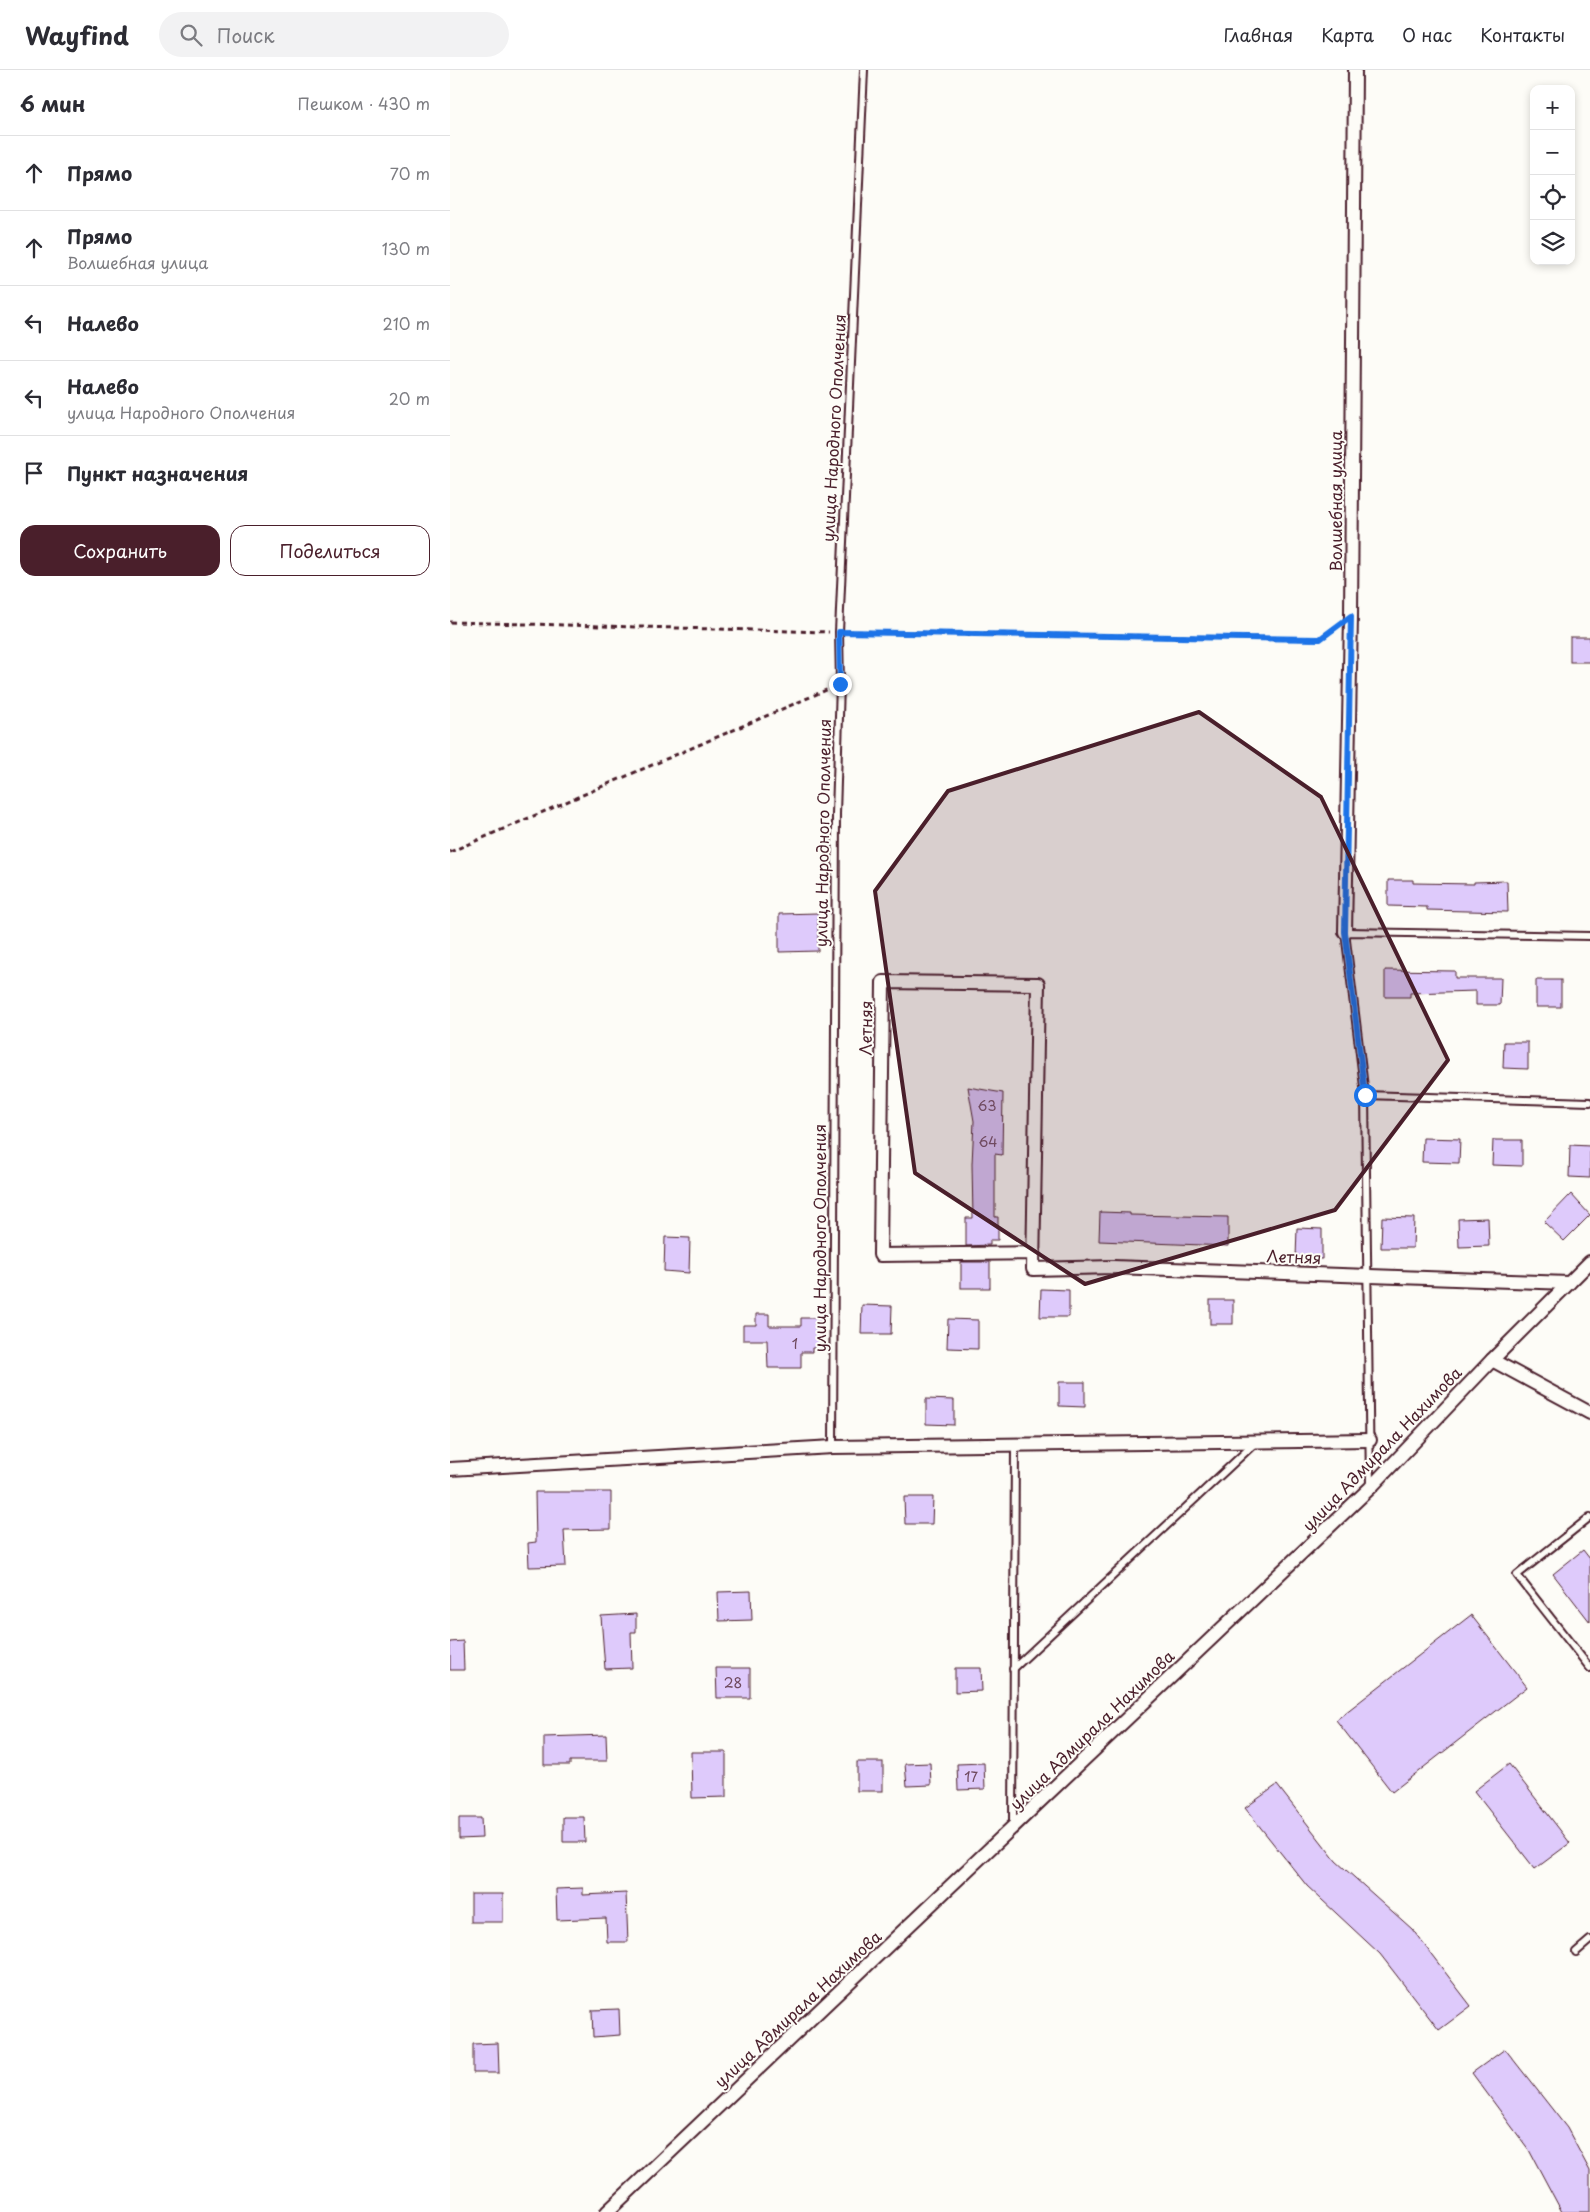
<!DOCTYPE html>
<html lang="ru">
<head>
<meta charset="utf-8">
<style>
  :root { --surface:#fff; --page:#f2f2f3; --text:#2b2b33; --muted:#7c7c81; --line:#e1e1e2; --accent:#4a1f2b }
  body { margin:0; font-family:"Playpen Sans",sans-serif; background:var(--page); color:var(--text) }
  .controls { position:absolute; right:15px; top:15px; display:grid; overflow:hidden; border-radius:10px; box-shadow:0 2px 8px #0003 }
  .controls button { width:45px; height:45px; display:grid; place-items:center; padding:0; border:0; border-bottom:1px solid var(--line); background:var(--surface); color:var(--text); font:25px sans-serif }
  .stop { position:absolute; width:15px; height:15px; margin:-11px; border:4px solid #1a73e8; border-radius:50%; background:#fff }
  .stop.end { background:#1a73e8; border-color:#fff; box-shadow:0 1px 5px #0008 }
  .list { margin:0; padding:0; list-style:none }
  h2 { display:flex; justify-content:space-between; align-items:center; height:65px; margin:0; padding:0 20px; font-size:21px }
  h2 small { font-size:16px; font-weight:400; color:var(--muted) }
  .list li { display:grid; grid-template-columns:32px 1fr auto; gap:15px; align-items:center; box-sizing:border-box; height:75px; padding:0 20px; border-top:1px solid var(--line) }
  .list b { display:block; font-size:19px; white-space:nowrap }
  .list p { margin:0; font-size:16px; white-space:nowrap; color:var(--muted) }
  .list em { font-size:16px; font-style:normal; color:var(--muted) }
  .actions { display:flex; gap:10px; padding:15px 20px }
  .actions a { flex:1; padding:11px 0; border:1px solid var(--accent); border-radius:15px; text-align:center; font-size:18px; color:var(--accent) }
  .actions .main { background:var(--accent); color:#fff }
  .icon { flex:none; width:28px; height:28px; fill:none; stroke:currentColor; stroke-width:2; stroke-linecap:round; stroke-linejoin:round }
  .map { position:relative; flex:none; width:1140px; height:2142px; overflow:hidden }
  header { display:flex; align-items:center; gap:30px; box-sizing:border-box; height:70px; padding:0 25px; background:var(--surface); border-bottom:1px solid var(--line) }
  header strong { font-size:24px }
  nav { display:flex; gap:28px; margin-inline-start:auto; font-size:18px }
  .search { width:350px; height:45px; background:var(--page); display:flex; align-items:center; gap:12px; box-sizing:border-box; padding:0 18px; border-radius:28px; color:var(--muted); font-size:19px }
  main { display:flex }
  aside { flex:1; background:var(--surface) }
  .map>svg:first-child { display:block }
</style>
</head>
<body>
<header>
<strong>Wayfind</strong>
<div class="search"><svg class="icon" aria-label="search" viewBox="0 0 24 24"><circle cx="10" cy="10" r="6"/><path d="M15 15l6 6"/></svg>Поиск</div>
<nav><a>Главная</a><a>Карта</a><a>О нас</a><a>Контакты</a></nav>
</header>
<main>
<aside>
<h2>6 мин<small>Пешком · 430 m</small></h2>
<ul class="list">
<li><svg class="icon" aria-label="ahead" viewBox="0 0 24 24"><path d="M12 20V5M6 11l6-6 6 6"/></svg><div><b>Прямо</b></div><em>70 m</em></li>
<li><svg class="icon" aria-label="ahead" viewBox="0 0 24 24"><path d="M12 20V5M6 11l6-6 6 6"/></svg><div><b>Прямо</b><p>Волшебная улица</p></div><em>130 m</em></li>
<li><svg class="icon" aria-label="left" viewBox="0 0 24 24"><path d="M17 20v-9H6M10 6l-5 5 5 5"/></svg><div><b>Налево</b></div><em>210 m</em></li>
<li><svg class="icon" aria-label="left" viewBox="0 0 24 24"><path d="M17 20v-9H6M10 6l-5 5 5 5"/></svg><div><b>Налево</b><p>улица Народного Ополчения</p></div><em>20 m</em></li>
<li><svg class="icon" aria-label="arrive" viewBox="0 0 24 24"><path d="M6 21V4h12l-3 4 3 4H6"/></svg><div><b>Пункт назначения</b></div></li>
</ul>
<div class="actions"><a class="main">Сохранить</a><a>Поделиться</a></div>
</aside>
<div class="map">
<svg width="1140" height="2142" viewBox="0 0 1140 2142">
  <rect width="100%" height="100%" fill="#fdfcf7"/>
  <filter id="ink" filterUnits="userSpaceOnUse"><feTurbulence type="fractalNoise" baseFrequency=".02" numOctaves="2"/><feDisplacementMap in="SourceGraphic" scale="10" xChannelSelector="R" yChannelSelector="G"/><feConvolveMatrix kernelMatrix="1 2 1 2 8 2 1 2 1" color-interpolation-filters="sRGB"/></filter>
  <g filter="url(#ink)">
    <g fill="#decafb" stroke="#4a1f2b">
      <rect x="1120" y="567" width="20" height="25"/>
      <polygon points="938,810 963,810 963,813 1024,814 1024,812 1057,811 1058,842 977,840 977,837 938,836"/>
      <polygon points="368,843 368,881 329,882 329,844"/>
      <polygon points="935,900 1005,901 1005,908 1051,908 1050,935 1026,935 1026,921 960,923 960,927 935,927"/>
      <rect x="1086" y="910" width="25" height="27"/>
      <polygon points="1054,972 1078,972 1078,999 1053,998"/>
      <polygon points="518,1017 553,1023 552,1085 545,1084 545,1147 548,1147 548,1170 540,1170 540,1175 516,1176 516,1148 523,1148 522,1094 524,1051"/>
      <polygon points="973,1068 1010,1069 1009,1093 972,1092"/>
      <polygon points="1043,1070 1072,1070 1072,1096 1042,1095"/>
      <polygon points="1120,1075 1140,1076 1140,1108 1119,1107"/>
      <polygon points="1121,1124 1140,1145 1114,1171 1094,1152"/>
      <polygon points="650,1142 680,1143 680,1145 778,1147 778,1176 649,1171"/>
      <polygon points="932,1147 964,1148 963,1178 931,1178"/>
      <polygon points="1038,1148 1039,1176 1009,1177 1008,1149"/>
      <polygon points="847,1158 872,1159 872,1189 846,1188"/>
      <polygon points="215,1167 240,1168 239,1203 214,1201"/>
      <rect x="511" y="1192" width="29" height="26"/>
      <polygon points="591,1219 619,1220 619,1247 590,1247"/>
      <rect x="760" y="1230" width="23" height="24"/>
      <polygon points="412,1235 442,1236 441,1264 411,1264"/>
      <polygon points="306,1244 319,1244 319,1256 351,1256 351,1248 372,1248 372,1278 362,1278 362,1282 351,1282 351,1298 318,1298 317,1270 293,1270 293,1255 306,1255"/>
      <polygon points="498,1249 528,1250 528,1279 497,1278"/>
      <polygon points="609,1312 635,1312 635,1337 609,1336"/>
      <polygon points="476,1329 504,1330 504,1355 476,1354"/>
      <polygon points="85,1422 161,1422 161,1459 114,1460 116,1496 79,1497 78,1473 86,1472"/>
      <polygon points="454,1427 483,1427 482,1454 455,1454"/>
      <polygon points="1133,1480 1140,1489 1140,1552 1103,1504"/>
      <polygon points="301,1521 302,1550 269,1551 268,1522"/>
      <polygon points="186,1544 186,1562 181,1562 182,1598 155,1599 151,1546"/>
      <polygon points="1021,1545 1077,1617 942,1722 886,1650"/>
      <polygon points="13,1571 14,1600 0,1600 0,1572"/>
      <polygon points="266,1598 300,1598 300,1628 267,1628"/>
      <polygon points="505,1598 531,1598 532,1621 505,1622"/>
      <polygon points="156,1665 157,1691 120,1691 120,1695 94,1695 94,1667"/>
      <polygon points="241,1682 276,1682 276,1727 242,1728"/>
      <rect x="407" y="1692" width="26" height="29"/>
      <polygon points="480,1693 481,1715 457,1716 455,1694"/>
      <polygon points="534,1693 535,1719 508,1720 507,1694"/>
      <polygon points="1059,1694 1120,1773 1085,1799 1024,1721"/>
      <polygon points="827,1715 886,1791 962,1859 1021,1936 989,1960 930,1884 857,1816 795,1738"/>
      <polygon points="113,1747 134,1747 135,1772 113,1772"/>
      <polygon points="9,1748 31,1748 32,1768 9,1769"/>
      <polygon points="133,1818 133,1825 176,1823 178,1872 157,1872 156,1848 107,1850 106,1819"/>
      <rect x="21" y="1824" width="32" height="28"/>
      <polygon points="169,1939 170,1965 143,1967 142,1940"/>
      <polygon points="48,1973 49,2003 23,2003 23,1974"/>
      <polygon points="1055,1979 1117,2058 1140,2101 1140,2142 1112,2142 1079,2080 1022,2003"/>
    </g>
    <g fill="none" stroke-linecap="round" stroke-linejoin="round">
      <g stroke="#4a1f2b" stroke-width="10">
        <g id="lane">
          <polyline points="915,1025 1140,1032"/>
          <polyline points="383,1377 386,744 390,614 389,562 414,0"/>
          <polyline points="920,1417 915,1025 895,862 1140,866"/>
          <polyline points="1140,1447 1067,1505 1140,1598"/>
          <polyline points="563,1599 805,1373"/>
          <polyline points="563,1755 565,1376"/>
          <polyline points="1126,1882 1140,1870"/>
        </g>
      </g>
      <g stroke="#4a1f2b" stroke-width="16">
        <g id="street">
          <polyline points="895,862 901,547 905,0"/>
          <polyline points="584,1183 430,1185 433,912 588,914 583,1199 663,1197 1119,1213"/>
          <polyline points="1042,1290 1140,1343"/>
          <polyline points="0,1399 383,1377 920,1370"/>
          <polyline points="157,2142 920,1418 1042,1290 1140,1192"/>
        </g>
      </g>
      <g stroke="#4a1f2b" stroke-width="3" stroke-dasharray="5 4" stroke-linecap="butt">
        <polyline points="0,552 379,562"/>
        <polyline points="398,562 870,569 888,556"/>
        <polyline points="0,782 381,618"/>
      </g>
      <use href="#lane" stroke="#fdfcf7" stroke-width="6"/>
      <use href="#street" stroke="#fdfcf7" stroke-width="12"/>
    </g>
  </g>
  <g fill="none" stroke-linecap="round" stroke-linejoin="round" filter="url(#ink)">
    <polyline stroke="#1a73e8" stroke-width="6" points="390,614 389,562 870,569 901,546 895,862 915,1025"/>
  </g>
  <path fill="#4a1f2b" fill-opacity="0.2" stroke="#4a1f2b" stroke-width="4" stroke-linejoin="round" d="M749,642L871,727L998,990L885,1140L635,1214L465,1103L425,821L498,721Z"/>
  <g text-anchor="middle" stroke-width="4" stroke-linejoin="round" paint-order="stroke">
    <g font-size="14" fill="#6f4a5f">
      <text x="537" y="1041">63</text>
      <text x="538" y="1077">64</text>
      <text x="345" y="1279">1</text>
      <text x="283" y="1618">28</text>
      <text x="521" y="1712">17</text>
    </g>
    <g font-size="16" fill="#4a1f2b" stroke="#fdfcf7">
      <text transform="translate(384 358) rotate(-87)" y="6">улица Народного Ополчения</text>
      <text transform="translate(886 431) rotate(-90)" y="6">Волшебная улица</text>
      <text transform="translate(373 763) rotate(-89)" y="6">улица Народного Ополчения</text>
      <text transform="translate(416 958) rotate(-89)" y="6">Летняя</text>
      <text transform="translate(370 1168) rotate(-90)" y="6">улица Народного Ополчения</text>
      <text transform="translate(844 1187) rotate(2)" y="6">Летняя</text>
      <text transform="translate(932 1379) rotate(-46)" y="6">улица Адмирала Нахимова</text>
      <text transform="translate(642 1660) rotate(-44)" y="6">улица Адмирала Нахимова</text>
      <text transform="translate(348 1939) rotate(-43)" y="6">улица Адмирала Нахимова</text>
    </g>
  </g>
</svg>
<div class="controls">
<button>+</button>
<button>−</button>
<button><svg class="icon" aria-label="locate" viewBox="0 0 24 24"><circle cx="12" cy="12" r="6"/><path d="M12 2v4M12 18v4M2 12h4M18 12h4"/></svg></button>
<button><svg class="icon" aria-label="layers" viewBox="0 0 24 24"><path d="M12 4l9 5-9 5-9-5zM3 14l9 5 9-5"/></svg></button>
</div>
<div class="stop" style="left:915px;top:1025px"></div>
<div class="stop end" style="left:390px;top:614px"></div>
</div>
</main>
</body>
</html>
